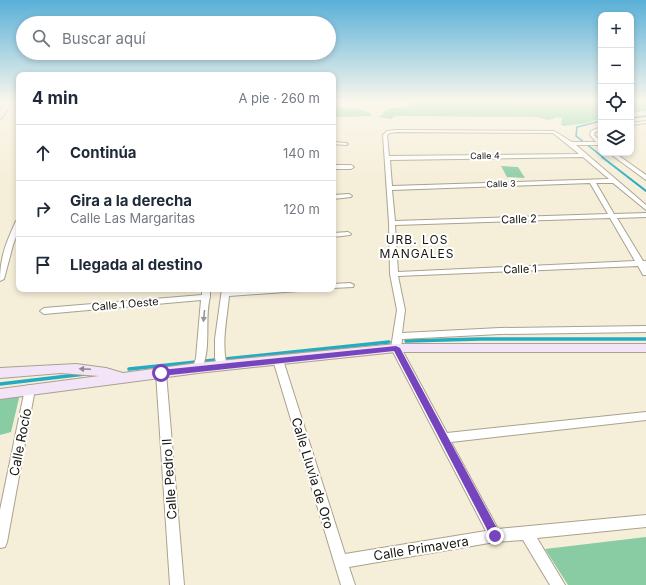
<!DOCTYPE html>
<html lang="es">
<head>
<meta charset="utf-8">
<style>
  :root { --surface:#fff; --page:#f2f2f3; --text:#1f2937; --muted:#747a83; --line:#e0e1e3 }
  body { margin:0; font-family:Inter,sans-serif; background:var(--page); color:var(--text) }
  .controls { position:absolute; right:12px; top:12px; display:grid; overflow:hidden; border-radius:8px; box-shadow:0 2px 6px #0003 }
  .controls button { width:36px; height:36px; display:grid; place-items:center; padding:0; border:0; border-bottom:1px solid var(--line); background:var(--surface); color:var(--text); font:20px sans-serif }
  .stop { position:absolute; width:12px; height:12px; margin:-9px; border:3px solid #7644bc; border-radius:50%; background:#fff }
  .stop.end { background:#7644bc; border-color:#fff; box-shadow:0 1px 4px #0008 }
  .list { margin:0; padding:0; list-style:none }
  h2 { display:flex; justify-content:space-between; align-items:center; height:52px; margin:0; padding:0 16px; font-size:17px }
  h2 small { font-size:13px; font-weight:400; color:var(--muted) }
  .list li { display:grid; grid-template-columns:26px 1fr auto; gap:12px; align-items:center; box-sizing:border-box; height:56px; padding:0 16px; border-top:1px solid var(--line) }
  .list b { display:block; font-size:15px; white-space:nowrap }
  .list p { margin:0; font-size:13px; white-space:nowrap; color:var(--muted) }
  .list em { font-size:13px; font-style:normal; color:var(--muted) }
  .icon { flex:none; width:22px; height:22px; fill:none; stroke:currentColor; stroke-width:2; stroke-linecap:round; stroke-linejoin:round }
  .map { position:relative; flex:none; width:646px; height:585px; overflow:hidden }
  .search { position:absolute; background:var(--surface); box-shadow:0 2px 6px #0003; left:16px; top:16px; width:320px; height:44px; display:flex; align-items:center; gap:10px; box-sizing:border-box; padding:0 14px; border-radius:22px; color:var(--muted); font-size:15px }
  .panel { position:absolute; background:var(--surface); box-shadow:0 2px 6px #0003; left:16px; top:72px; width:320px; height:220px; border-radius:8px }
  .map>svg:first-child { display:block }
</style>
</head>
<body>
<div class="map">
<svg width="646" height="585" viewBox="0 0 646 585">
  <rect width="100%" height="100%" fill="#f5eed8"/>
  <g fill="#89cca3">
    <polygon points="501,166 518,167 525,178 507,177"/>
    <polygon points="20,394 11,432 0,435 0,398"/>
    <polygon points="646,537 646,585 568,585 545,549"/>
  </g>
  <g fill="#7fd5a1">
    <path d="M333,102H349L339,103L336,105C346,113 362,105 372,115L370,116L333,117Z"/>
    <path d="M406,102H601V118L587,123L563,126L561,124L562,118L556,117C550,122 544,119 538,117L403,116H395L391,119L379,117L383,114V112L389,109L410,106Z"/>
    <polygon points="631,102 646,102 646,111 631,113"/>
  </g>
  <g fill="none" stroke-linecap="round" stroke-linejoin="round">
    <g stroke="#24aac1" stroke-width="1.5">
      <polyline points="631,118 646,116"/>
      <polyline points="601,121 577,127 576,136 604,158"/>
    </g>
    <polyline stroke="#24aac1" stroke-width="2" points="602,157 646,191"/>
    <g stroke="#24aac1" stroke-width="3.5">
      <polyline points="406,341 480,339 646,339"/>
      <polyline points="129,369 389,342"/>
      <polyline points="0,384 85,374"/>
    </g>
    <g stroke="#a9a28e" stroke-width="2">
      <g id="street">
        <polygon points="646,121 646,123 631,125 631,123"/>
        <path d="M601,127V130L595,132L594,135L601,141V145H576L646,205V210L613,183H596L614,214L646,213V217L617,218L643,261H646V275H643L638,266L398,276L405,310L402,333L500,328L646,326V332L500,334L402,339L401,348L447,433L646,412V420L451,442L498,529L646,515V527L537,538L565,585H550L523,540L495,542L349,567L355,585H341L273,360L275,358H281L283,360L345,554L486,531L391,348L397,310L390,274L389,223L383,135L387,131L396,130L554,131L572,142H596L590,135L591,131ZM396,132L553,133L579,154L389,156L387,135L390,133ZM583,157L609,179L392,186L390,160ZM590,183L608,214L395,221L392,190ZM610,218L635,261L398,272L395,225Z"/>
        <polygon points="333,142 346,143 348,144 346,145 333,144"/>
        <polygon points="609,153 615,153 646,175 646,180"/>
        <polygon points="333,165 351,165 354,167 351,169 333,169"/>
        <polygon points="349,194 352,196 351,197 333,199 333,195"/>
        <path d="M19,219V229L13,245L4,279L0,281C0,257 6,243 16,221Z"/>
        <polygon points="348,232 351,234 350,235 333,237 333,233"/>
        <polygon points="350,283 354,285 353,287 333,288 333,284"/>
        <path d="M202,289H210V297C204,319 212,350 201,370L198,371L195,370L193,368L196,358L201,300L44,314L40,311L44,308L202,295Z"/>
        <path d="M222,289H230V291L264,289H303L299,291L229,296C227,319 221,343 227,366L225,368H219L217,366L215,358V339Z"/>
        <polygon points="161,369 164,371 166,373 184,585 170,585 156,373 158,371"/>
        <polygon points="30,385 34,386 35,389 7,542 5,547 0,548 0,510 25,389 26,386"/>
      </g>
    </g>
    <g stroke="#a9a28e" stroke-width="2">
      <g id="secondary">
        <polygon points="5,102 11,102 3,117 0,119 0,111"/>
        <polygon points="396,344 646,344 646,352 396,352 198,373 0,399 0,389 99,376 61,373 0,378 0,368 76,364 106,368 123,373 198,363"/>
      </g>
    </g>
    <use href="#street" fill="#fff" fill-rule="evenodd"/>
    <use href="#secondary" fill="#f4e4f8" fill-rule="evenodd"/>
  </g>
  <defs><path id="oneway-solid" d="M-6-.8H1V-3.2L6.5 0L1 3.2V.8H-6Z"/></defs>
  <use fill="#979693" href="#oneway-solid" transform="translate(204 316) rotate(96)"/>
  <use fill="#91878f" href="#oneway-solid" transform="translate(85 369) rotate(-177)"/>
  <linearGradient id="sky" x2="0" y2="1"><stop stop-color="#59b0d8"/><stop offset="0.55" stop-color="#faf7ed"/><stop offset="1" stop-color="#faf7ed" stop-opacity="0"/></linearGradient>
  <rect width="646" height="184" fill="url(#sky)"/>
  <polygon fill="#7644bc" points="396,346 400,348 499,532 501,536 499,539 495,541 492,539 394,351 161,376 157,373 161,370"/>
  <g text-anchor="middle" stroke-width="4" stroke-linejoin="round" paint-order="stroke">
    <g font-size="9" fill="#18150e" stroke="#fff">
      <text transform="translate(485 156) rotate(-1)" y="3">Calle 4</text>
      <text transform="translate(501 184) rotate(-2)" y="3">Calle 3</text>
    </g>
    <g font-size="11" fill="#18150e" stroke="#fff">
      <text transform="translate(519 219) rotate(-2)" y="4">Calle 2</text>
      <text transform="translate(520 269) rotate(-2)" y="4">Calle 1</text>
      <text transform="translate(125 304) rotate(-5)" y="4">Calle 1 Oeste</text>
    </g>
    <g font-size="12" letter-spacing="1" fill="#18150e" stroke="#fff">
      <text x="417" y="244">URB. LOS<tspan x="417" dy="14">MANGALES</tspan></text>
    </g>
    <g font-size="13" fill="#18150e" stroke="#fff">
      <text transform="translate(20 442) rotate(-79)" y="5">Calle Rocío</text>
      <text transform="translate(313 473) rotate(73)" y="5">Calle Lluvia de Oro</text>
      <text transform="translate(169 479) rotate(-94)" y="5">Calle Pedro II</text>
      <text transform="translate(421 548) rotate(-9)" y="5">Calle Primavera</text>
    </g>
  </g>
</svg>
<div class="controls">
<button>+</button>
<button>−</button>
<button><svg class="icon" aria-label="locate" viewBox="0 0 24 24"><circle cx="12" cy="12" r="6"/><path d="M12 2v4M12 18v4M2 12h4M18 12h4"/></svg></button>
<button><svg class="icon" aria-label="layers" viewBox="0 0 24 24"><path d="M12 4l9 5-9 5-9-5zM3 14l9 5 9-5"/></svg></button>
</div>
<div class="stop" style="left:161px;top:373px"></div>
<div class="stop end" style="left:495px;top:536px"></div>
<div class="search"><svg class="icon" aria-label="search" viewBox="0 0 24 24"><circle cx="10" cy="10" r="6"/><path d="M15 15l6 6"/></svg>Buscar aquí</div>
<section class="panel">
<h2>4 min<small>A pie · 260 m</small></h2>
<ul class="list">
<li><svg class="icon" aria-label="ahead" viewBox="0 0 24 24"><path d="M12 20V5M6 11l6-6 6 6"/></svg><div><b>Continúa</b></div><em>140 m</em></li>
<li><svg class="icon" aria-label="right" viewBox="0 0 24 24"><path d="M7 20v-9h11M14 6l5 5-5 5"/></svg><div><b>Gira a la derecha</b><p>Calle Las Margaritas</p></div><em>120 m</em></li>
<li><svg class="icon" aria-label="arrive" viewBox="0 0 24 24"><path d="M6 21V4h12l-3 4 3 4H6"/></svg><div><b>Llegada al destino</b></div></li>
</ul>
</section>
</div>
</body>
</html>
